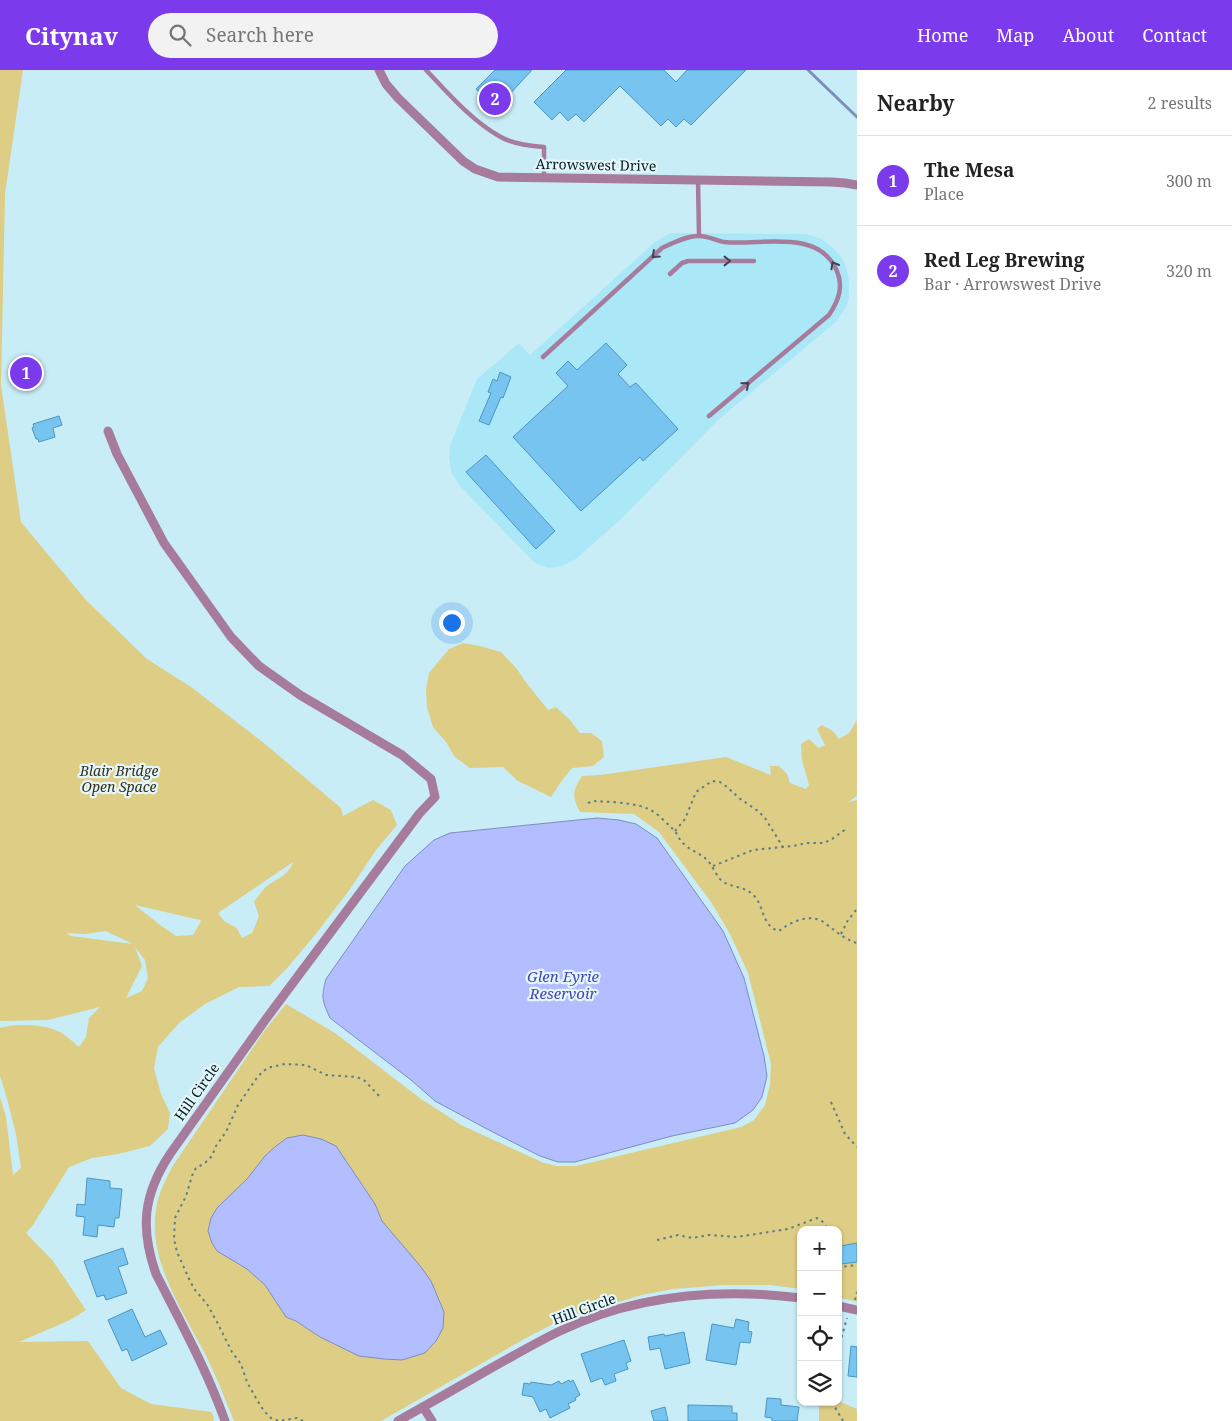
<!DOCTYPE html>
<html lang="en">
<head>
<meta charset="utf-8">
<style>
  :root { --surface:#fff; --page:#f2f2f2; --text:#222; --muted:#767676; --line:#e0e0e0; --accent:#7c3aed }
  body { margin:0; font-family:"Noto Serif",serif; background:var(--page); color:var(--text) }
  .controls { position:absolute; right:15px; bottom:15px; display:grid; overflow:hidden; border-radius:10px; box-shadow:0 1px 4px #0004 }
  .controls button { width:45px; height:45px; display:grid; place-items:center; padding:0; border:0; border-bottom:1px solid var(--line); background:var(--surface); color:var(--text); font:25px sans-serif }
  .you { position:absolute; left:451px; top:552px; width:18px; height:18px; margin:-12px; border:4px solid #fff; border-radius:50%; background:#1a73e8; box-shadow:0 0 0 8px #1a73e833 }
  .badge { display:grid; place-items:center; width:32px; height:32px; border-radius:50%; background:var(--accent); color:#fff; font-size:16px; font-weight:700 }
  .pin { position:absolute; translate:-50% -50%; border:2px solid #fff; box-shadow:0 1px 5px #0006 }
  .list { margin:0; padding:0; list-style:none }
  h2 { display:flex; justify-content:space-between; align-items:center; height:65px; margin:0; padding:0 20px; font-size:21px }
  h2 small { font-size:16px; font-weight:400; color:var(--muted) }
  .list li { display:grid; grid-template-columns:32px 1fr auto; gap:15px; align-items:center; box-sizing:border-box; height:90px; padding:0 20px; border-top:1px solid var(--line) }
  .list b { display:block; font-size:19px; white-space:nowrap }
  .list p { margin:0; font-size:16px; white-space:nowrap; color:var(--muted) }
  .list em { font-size:16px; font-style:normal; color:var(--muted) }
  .icon { flex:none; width:28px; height:28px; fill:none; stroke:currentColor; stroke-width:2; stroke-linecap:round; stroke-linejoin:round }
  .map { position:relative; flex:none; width:857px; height:1351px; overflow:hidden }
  header { display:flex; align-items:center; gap:30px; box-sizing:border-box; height:70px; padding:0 25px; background:var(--accent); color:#fff }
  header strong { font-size:24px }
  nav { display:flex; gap:28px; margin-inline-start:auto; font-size:18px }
  .search { width:350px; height:45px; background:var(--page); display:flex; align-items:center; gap:12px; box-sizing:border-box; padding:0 18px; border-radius:28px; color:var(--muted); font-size:19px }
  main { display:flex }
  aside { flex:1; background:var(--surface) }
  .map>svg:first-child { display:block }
</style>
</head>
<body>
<header>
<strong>Citynav</strong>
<div class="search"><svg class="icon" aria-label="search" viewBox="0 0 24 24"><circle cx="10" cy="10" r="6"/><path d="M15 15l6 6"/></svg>Search here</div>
<nav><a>Home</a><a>Map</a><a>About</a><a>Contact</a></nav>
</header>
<main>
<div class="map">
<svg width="857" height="1351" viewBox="0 0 857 1351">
  <rect width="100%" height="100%" fill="#c9edf7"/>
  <polygon fill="#aae8f8" points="670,163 807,164 822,169 833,178 842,188 847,200 849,211 849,227 845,239 836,252 718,350 621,449 576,489 561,496 549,498 540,495 533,491 458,414 451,401 449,387 450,375 477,309 519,273 530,285 655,172"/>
  <g fill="#decd84" fill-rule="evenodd">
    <path d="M0,0H23L5,124L1,315L21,452L86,530L147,589L191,617L265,674L341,738L343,746L373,730L391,740L397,755L376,780L350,819L319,860L289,896L269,916L239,917L205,934L179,953L158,977L154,998L161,1024L170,1043L168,1059L150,1076L118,1084L92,1088L69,1097L33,1155L26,1163L53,1191L86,1240L70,1250L19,1272L88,1271L121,1318L151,1334L212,1342L214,1351H0V1027L6,1047L13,1105L21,1098L16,1064L6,1025L0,1006V958C15,953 46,954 60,962C67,966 73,972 79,977L86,967L89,948L100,937L48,950L0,951ZM293,792C289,805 278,808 267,816C262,820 258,827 254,832L259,846L252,863L242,868L237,858L224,851L218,843ZM135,835L200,850L201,851L193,865L176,866L160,855ZM106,861L133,874L71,866L66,863L85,864ZM135,877L145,890L148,908L142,921L126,928L142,896Z"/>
    <polygon points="463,573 480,576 501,582 517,599 525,611 548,640 556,637 570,650 580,663 591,663 602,671 604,687 593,696 572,698 563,709 551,727 518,711 503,697 470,698 455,687 446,672 433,657 427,637 426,619 429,603 449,579"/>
    <path d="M857,650V726L848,732L857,730V1232L838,1227V1160H801V1219L770,1215H724L673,1219L642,1225L584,1242L557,1252L526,1268L381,1351H234C230,1340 225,1330 221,1319C215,1305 209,1291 202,1278C180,1237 148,1187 156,1140C158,1123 166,1109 174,1094L265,960L286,934L335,963L421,1029L443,1043L461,1055L544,1093L557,1096H576L741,1057L754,1050L765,1035L770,1014L771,994L748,903L730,864L711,832L659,762L634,744L580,742C572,726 572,722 582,706L600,705L726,687L771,705L770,696H779L787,704L790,713L806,719L809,715L802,690L801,674L809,669L819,678L825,675L817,659L822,655L833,661L839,669L849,663Z"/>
    <polygon points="838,1331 857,1339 857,1351 819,1351 819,1332 838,1332"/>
  </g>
  <g fill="#b2beff" stroke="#7d8ebd">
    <path d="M597,748L619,750L636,754L657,768L723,861L744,908L764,986L767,1006L762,1027L753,1040L735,1053L672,1066L575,1092H558L540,1086L487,1059L435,1031L411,1010L330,948C322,930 321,928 326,909L405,796L434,770L450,763Z"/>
    <polygon points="303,1065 321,1069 336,1076 375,1134 382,1151 421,1197 431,1211 444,1242 443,1258 436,1271 425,1283 402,1290 384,1289 359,1286 320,1267 296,1251 286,1247 265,1215 247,1199 217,1181 212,1173 208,1161 211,1148 217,1138 247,1109 265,1086 276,1076 287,1068"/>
  </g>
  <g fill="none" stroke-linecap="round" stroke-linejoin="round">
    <polyline stroke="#7d8ebd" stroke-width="3" points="808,0 857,47"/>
  </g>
  <g fill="#78c4f1" stroke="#4a96c1">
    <polygon points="495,0 532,0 496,39 476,19"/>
    <polygon points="566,0 664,0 676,12 687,0 746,0 691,55 684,49 676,57 668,49 661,56 620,16 584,52 576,44 568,51 560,42 552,50 534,32"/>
    <polygon points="606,273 627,295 618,304 630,317 636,313 678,359 643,391 640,387 581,441 513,367 568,316 556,303 568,291 577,300"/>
    <polygon points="500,302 511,307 503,328 501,327 489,355 479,351 491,323 488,322 493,309 497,311"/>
    <polygon points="59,346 62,355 53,358 55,367 39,372 38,369 36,369 32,358 34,357 33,354"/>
    <polygon points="486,385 555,461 536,479 466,402"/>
    <polygon points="87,1108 110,1111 110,1118 122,1119 119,1148 115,1148 114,1157 98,1155 97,1167 83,1165 85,1147 76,1146 77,1134 85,1135"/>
    <polygon points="857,1173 857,1192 842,1194 841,1191 838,1191 838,1180 841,1180 840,1176"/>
    <polygon points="123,1178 128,1194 118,1197 127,1223 106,1230 104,1225 97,1227 84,1191"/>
    <polygon points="132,1239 145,1267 160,1260 167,1274 132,1291 127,1279 122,1281 108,1250"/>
    <polygon points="736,1249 749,1252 748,1261 752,1262 750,1273 740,1272 736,1295 706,1290 712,1254 734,1258"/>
    <polygon points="684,1262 690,1293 665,1299 660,1278 650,1280 648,1267 664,1264 665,1266"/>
    <polygon points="624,1270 631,1291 626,1293 628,1299 614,1304 616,1311 605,1315 602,1308 591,1312 581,1284"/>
    <polygon points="851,1276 857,1277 857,1307 848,1306"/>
    <polygon points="569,1310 570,1312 573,1310 580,1325 575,1328 576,1330 568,1334 570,1338 550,1348 546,1339 540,1342 533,1327 522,1325 524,1313 530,1314 531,1312 551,1315 559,1311 561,1314"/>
    <polygon points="767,1328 781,1329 781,1335 799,1337 797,1351 772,1351 772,1348 765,1347"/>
    <polygon points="688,1335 732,1336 732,1343 737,1343 737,1351 688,1351"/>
    <polygon points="665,1337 668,1351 654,1351 651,1341"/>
  </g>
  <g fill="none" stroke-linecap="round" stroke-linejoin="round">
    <g stroke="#5e7e87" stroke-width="2" stroke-dasharray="2.5 4" stroke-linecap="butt">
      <path d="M588,733L593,731C610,732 630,732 646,738C656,741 665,752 673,759C678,764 679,770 684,774C691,781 700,783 706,789C713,795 715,805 722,811C733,819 746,815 756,828C764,839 763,857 779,861C792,851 811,842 826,854C837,862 844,869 857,873"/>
      <polyline points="675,761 685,749 696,722 712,711 720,712 727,717 739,728 758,741 765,748 783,777"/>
      <polyline points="713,796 753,780 793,776 807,773 824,773 832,769 846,759"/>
      <polyline points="841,864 848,850 857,839"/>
      <polyline points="831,1032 845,1064 857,1077"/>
      <polyline points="657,1170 678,1165 692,1168 709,1165 737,1167 788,1159 817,1148 823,1152 828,1160"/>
      <polyline points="838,1196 840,1197 857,1195"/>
      <polyline points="855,1230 857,1222"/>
      <polyline points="838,1280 847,1248"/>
      <polyline points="832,1332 843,1351"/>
      <polyline points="303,1351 297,1348 279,1351 271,1348 264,1341 257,1330 247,1312 241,1294 232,1282 217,1252 207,1234 195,1220 190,1211 177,1182 174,1169 175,1148 186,1126 193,1103 196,1098 205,1093 212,1086 216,1076 226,1062 238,1035 256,1009 263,1001 271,997 285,994 306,995 326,1005 357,1007 365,1011 380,1027"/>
    </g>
    <g stroke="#a77b9b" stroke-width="4.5">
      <path d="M426,0C448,23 471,50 499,66C512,74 529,76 544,77V109"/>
      <polyline points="698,110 699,166"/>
      <polyline points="670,204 682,193 688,191 754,191"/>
      <path d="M543,287L662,178C673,173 686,166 698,166C707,165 716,171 724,172C760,176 817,158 836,199C844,216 839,230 829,245L709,346"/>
    </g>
    <g stroke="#a77b9b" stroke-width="9">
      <polyline points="379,0 386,14 398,28 463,91 475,99 498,107 831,112 845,113 857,115"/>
      <path d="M108,361L117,384L164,473L231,567L259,596L300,625L402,685L431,709L435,727L419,744L266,949L170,1084C143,1125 140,1158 156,1204C181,1253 207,1300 225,1351"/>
      <polyline points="838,1236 857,1240"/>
      <polyline points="423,1337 432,1351"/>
      <path d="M398,1351C430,1333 462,1315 493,1297C515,1285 537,1272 560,1261C635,1225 720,1218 801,1228"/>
    </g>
  </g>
  <defs><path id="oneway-chevron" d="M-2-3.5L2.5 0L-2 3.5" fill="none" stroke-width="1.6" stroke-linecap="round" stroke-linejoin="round" transform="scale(1.25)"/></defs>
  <g stroke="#434354">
    <use href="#oneway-chevron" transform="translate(655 185) rotate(138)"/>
    <use href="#oneway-chevron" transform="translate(727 191)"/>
    <use href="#oneway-chevron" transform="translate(834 195) rotate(-120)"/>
    <use href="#oneway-chevron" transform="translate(746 315) rotate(-40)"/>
  </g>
  <g text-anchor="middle" stroke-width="4.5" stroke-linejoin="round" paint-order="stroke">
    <g font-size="14" fill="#001d24" stroke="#e5f6fb">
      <text transform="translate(596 95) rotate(1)" y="5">Arrowswest Drive</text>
      <text transform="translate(197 1022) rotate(-55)" y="5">Hill Circle</text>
      <text transform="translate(584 1239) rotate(-20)" y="5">Hill Circle</text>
    </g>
    <g font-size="14" font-style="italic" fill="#342f19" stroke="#e5f6fb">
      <text x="119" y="706">Blair Bridge<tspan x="119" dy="16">Open Space</tspan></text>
    </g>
    <g font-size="15" font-style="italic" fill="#4343bc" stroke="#e5f6fb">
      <text x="563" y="912">Glen Eyrie<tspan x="563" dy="17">Reservoir</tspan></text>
    </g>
  </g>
</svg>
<div class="controls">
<button>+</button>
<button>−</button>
<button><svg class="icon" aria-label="locate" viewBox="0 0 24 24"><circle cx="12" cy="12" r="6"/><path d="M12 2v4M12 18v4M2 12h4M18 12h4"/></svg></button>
<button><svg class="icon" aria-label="layers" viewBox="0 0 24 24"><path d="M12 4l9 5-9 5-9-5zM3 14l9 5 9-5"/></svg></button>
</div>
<div class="you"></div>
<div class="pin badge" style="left:26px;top:303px">1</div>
<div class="pin badge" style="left:495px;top:29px">2</div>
</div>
<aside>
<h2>Nearby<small>2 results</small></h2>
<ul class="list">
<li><span class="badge">1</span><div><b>The Mesa</b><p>Place</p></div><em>300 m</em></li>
<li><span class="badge">2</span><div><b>Red Leg Brewing</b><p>Bar · Arrowswest Drive</p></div><em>320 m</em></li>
</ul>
</aside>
</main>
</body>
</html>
